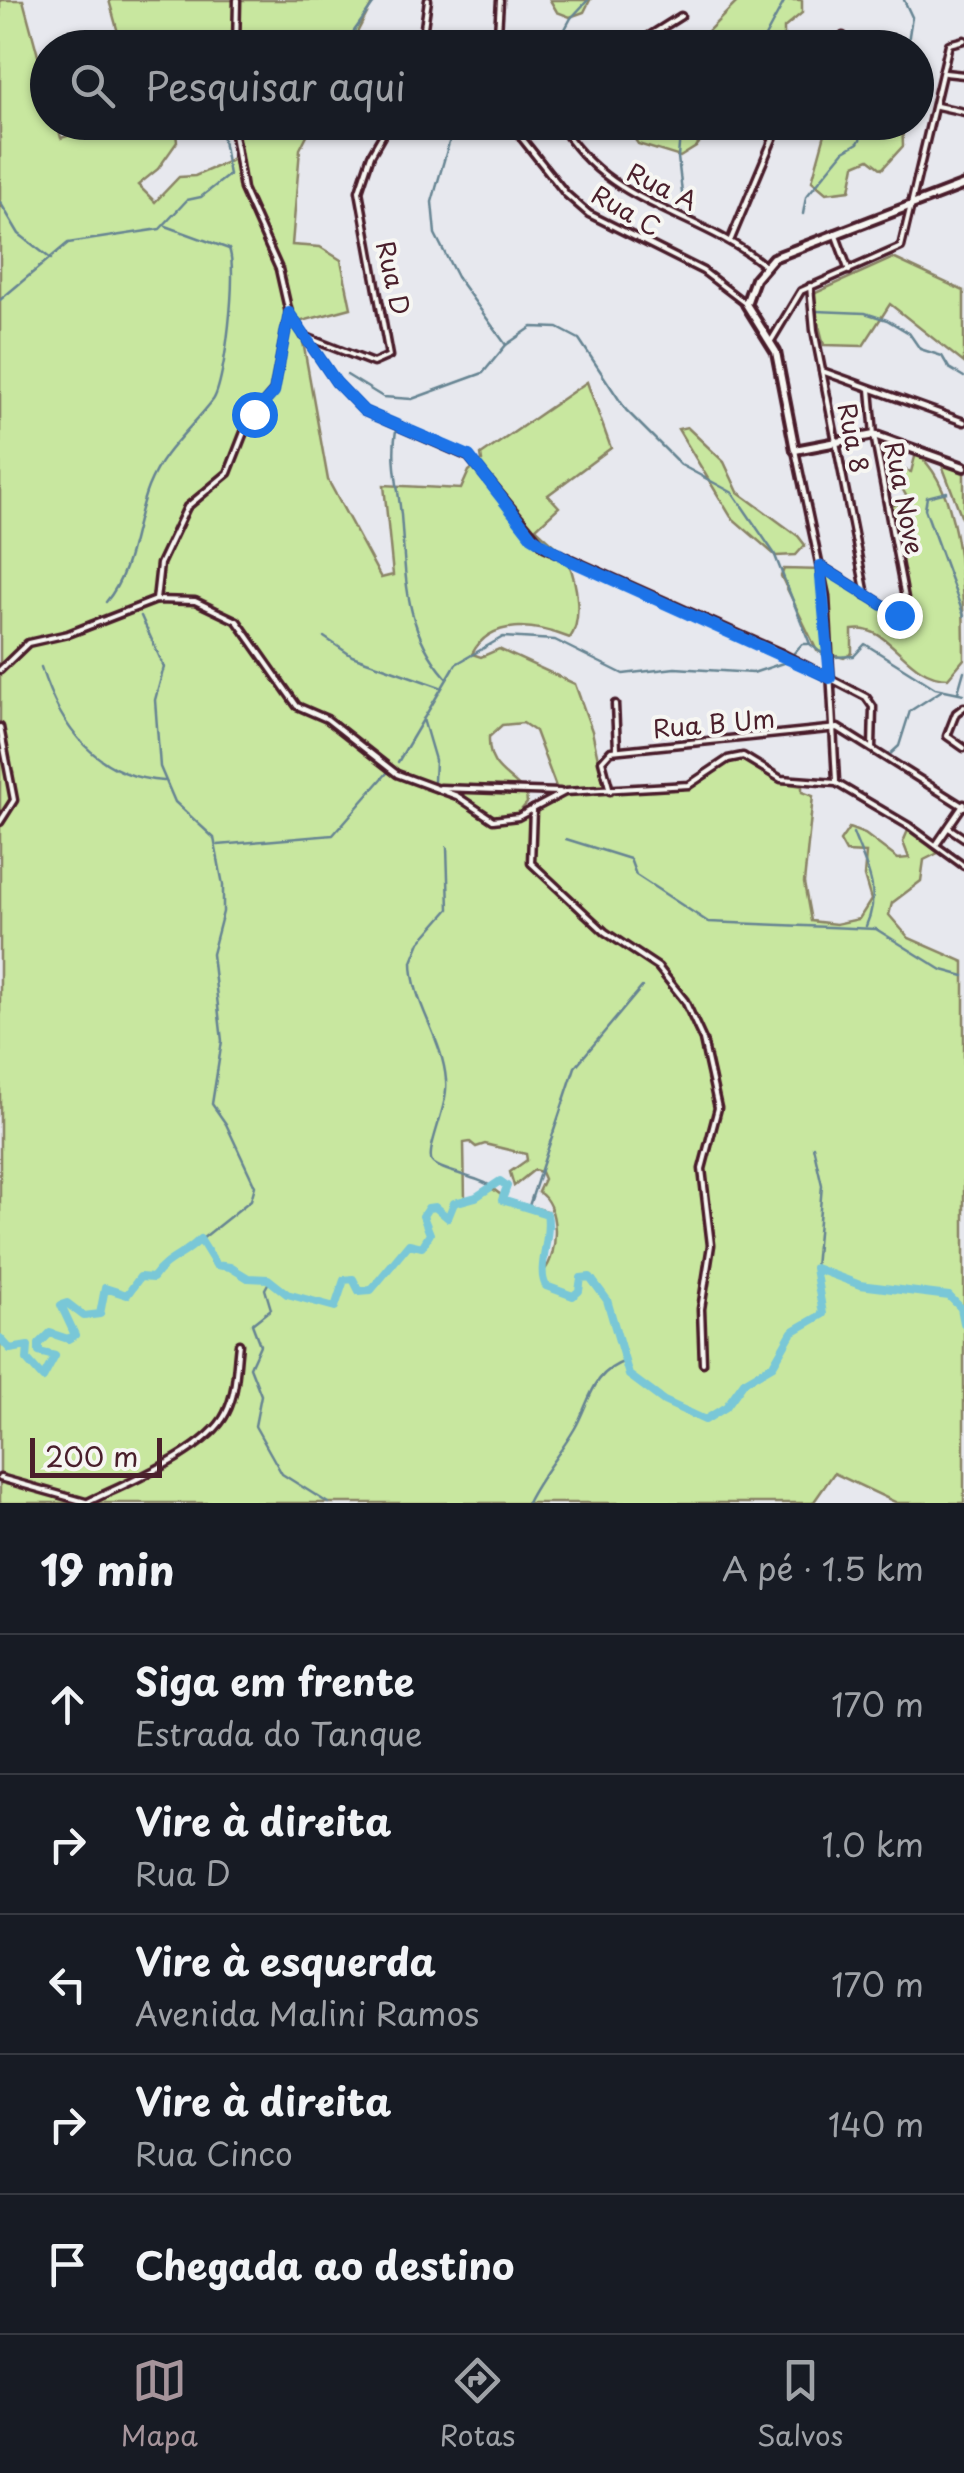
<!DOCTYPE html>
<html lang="pt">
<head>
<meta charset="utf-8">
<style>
  :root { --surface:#171b24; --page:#242831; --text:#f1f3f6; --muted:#9ea1a6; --line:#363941; --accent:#a6949b }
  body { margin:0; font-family:"Playpen Sans",sans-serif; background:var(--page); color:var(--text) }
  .scale { position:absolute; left:30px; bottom:25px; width:132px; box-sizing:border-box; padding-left:10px; border:5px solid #4a1f2b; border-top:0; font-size:28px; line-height:35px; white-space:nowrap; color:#4a1f2b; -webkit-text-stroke:8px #f6f6f2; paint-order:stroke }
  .stop { position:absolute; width:30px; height:30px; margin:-22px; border:8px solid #1a73e8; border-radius:50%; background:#fff }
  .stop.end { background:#1a73e8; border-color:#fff; box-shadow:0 2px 10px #0008 }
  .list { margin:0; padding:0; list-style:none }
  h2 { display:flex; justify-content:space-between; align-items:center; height:130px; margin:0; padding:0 40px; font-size:42px }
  h2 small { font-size:32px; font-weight:400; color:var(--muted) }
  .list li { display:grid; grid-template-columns:65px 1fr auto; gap:30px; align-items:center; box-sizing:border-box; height:140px; padding:0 40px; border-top:2px solid var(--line) }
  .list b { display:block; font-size:38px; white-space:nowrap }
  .list p { margin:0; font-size:32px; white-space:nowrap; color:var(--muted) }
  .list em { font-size:32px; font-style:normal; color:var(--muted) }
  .icon { flex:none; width:55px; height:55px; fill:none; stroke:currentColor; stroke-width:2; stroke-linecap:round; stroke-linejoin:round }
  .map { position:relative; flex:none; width:964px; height:1503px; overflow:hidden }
  .search { position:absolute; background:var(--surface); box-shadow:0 2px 8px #0004; left:30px; right:30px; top:30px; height:110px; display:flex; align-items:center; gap:25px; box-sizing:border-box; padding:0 35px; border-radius:55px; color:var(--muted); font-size:38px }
  .sheet { height:830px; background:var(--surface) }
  nav { display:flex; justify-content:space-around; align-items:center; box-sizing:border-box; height:140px; border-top:2px solid var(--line); background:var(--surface); font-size:28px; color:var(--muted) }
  nav a { display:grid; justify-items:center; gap:5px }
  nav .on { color:var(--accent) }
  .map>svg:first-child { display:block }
</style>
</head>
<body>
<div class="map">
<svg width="964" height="1503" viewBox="0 0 964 1503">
  <rect width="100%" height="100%" fill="#e7e8ee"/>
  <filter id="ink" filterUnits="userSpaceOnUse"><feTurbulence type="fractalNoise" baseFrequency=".01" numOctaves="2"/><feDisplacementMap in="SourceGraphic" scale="20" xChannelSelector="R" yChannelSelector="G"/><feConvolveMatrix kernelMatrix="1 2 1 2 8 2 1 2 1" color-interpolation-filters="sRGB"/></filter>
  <g filter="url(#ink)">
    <g fill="#c8e79f" stroke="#898365" stroke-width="2.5" fill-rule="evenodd">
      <path d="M0,0H23L47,89L48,122L57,123L61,138L110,123H175L177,142L158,169L138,185L155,202L179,177L195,176L232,160L236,150L232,123H313L300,149L292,245L320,247L341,260L351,308L302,321L300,325L328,480L381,578L393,575L384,485L461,489L469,471L482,461L481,455L587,382L611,448L548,495L559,507L536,528C544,537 565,552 568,561C577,583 583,619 570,638C536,625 491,617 472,654L481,657L499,649L575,684L592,731L605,791L683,789L736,759L749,761L779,782L802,786V792L813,796L804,883L811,921L836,924L859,919L871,900L864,876L866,853L846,852L840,841L849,828L865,834L898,859L909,858L903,842L909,828L938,853L924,860L921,881L892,903L889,915L909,938L964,962V1503H897L834,1473L813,1503H0ZM523,723L535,731L556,787L559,791L576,790L526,817L521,810L527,803L526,794C508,772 488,771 489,737L502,725ZM470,1142L476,1147L485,1144L526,1154L527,1160L510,1172L514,1186L534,1170L541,1172L544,1179L538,1192C560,1204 559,1253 544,1271L547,1211L508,1200L493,1189L465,1200L464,1143Z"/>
      <polygon points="109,0 374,0 349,48 122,47"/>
      <polygon points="550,0 590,0 584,12 570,17 557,12"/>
      <polygon points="739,0 802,0 802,13 784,28 784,39 793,47 718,47 706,33"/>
      <polygon points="624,123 624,122 714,123 696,147 680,157 638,144"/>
      <polygon points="828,123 902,123 903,146 882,169 869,159 855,165 850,190 826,193 812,181"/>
      <polygon points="893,258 964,291 964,363 890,304 863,346 824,345 811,295"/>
      <polygon points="687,427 724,462 738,492 798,536 805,545 796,555 776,556 731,517 678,429"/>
      <path d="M879,439L887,465L911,472L916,453C964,489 964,601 964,659L948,678C905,678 891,623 852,630V653L844,658L817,651L781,576L784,569L824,570L912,625L891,506L909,501L893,472L884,468Z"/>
      <polygon points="940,460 964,469 964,523"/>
    </g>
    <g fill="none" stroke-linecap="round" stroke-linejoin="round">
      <g stroke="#668492" stroke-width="2.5">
        <polyline points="904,0 912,17 907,48"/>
        <polyline points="557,44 571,18 588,0"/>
        <polyline points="342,48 376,0"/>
        <polyline points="759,48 785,0"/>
        <polyline points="455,122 432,202 435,234 457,277 506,345"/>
        <polyline points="681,122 678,157 683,202"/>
        <polyline points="607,135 644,122"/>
        <polyline points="0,202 19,234 51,259"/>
        <polyline points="803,214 806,197 844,151 858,143 870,122"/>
        <polyline points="0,300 68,243 160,229 187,200 201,197 229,175 220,122"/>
        <polyline points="816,311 865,313 887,320 909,333 920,349 942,356 949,368 964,377"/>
        <polyline points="347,375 383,397 412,399 483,373 506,345 532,327 558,328 579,339 626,410 681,465 733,493 774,553 810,644 824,655"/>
        <path d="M396,430C391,460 398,485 401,515C406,574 403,629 446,677"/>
        <polyline points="947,492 927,497 925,509 964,616"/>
        <path d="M106,602C133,570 133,525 148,487C162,451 190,430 213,400C225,384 238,268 229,249L166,226"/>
        <polyline points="141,616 164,667 155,700 160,767 175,802 214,838 223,885 223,912 212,954 222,1041 212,1104 226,1124 255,1186 251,1200 202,1239"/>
        <polyline points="324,637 352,656 440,687"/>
        <polyline points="793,654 802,644 808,644"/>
        <polyline points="834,657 854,656 865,644 935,688 964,694"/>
        <path d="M41,667C60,728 97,777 164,781"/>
        <polyline points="958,692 964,671"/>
        <polyline points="423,719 435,760 434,781"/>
        <polyline points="887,757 899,746 910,711 941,691"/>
        <polyline points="398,762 456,664 503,637 555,640 623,674 675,668 753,673 789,661"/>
        <path d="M853,833C866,867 882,890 866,926"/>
        <polyline points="566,839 630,859 636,875 708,922 876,929 942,970 964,976"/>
        <polyline points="218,845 333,835 387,773"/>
        <path d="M447,847L449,909L420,942L412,962C412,1002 443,1039 446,1080C449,1106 425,1150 432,1162C438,1170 476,1177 489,1185"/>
        <polyline points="813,1146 822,1185 815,1268"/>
        <polyline points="529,1206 575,1067 642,987"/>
        <polyline points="270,1280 265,1289 271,1309 252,1324 260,1345 250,1367 261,1395 255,1426 282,1474 328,1503"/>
        <path d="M527,1503C540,1476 560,1454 575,1428C590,1401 592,1372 626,1361"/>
      </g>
      <path stroke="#79c7d7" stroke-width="8" d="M0,1338L10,1349L28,1346L27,1360L43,1378L55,1356L39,1352V1344L50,1333L68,1339L75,1335L61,1305L67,1303L84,1316L100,1314L105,1288L127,1295L140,1277L153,1278C166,1258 185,1256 200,1239L216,1265L230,1267L248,1278L268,1279L287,1294L335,1307L344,1280L353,1279L359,1291L371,1290L409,1244L422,1247L430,1234L423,1216L428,1208L435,1207L448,1218L454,1203L476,1197L500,1181L507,1186L502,1200L547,1214C552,1237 536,1269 546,1286L573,1296L579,1291L581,1278L590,1277L607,1300L629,1375L664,1401L705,1420L726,1407L744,1382L773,1365L792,1332L823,1314L815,1268L860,1285L949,1296L961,1308L964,1323"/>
      <g stroke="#4a1f2b" stroke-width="11">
        <g id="street">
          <polyline points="500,0 498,33 503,48"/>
          <polyline points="236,48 237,0"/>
          <polyline points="421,48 428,0"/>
          <polyline points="630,48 681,16"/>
          <polyline points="834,48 843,36"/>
          <polyline points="945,73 964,75"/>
          <polyline points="937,106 964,112"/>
          <polyline points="509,122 566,194 589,214 703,271 746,304"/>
          <path d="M559,122C607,207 695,209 764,265"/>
          <polyline points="835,233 849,271"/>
          <polyline points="731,239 780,122"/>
          <polyline points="810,286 814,330 866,595"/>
          <polyline points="289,313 336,382 364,411 469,457 544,547 779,652 866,697 873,707 872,749"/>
          <polyline points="304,336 373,363 389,356 359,191 371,155 390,122"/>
          <polyline points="771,341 801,291 901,247 949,44 964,40"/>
          <polyline points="822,371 964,422"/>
          <polyline points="795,450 826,596 836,781"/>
          <polyline points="821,566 899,615 908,614 874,435 870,389"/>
          <polyline points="156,600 160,564 187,507 228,473 248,422 274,391 289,313 279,269 243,189 232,122"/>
          <polyline points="0,670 28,643 68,634 156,600 195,601 237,621 297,706 327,719 397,774 457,796 493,820 518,817 565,792 689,785 728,759 743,756 781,779 836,783 909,826 964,866"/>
          <polyline points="615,704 617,749"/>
          <polyline points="964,707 956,713 947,736 964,748"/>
          <polyline points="0,727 14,800 0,822"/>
          <polyline points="440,788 560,792"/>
          <polyline points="610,791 602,761 611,751 838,728 964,807"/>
          <polyline points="533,809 531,863 605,932 658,967 685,1001 703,1040 718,1108 702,1169 711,1245 701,1309 703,1363"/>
          <polyline points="949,828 964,838"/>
          <polyline points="936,845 964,804"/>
          <polyline points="0,1478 89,1503"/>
          <path d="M88,1502C125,1484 208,1451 226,1413C237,1392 236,1366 239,1344"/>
        </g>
      </g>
      <g stroke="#4a1f2b" stroke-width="14">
        <polyline id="secondary" points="964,185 773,258 755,279 746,304 776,352 795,450 874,435 964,467"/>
      </g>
      <use href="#street" stroke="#f6f6f2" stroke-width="4"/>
      <use href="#secondary" stroke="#f6f6f2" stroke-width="6"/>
    </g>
  </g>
  <g fill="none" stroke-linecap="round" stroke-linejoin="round" filter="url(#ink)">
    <polyline stroke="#1a73e8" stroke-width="12" points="254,414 274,392 289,313 336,382 364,411 469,456 532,537 569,560 830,678 820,566 899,615"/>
  </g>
  <g text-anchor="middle" stroke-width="8" stroke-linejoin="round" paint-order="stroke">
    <g font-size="25" fill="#4a1f2b" stroke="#f6f6f2">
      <text transform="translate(662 187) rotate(26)" y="9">Rua A</text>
      <text transform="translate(626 211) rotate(30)" y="9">Rua C</text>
      <text transform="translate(393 278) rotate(77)" y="9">Rua D</text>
      <text transform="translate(853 438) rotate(79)" y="9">Rua 8</text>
      <text transform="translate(904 498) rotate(79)" y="9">Rua Nove</text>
      <text transform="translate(714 724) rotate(-5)" y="9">Rua B Um</text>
    </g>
  </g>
</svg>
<div class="scale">200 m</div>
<div class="stop" style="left:254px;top:414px"></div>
<div class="stop end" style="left:899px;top:615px"></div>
<div class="search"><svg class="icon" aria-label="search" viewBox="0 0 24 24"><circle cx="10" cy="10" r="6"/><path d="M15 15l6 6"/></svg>Pesquisar aqui</div>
</div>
<section class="sheet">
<h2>19 min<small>A pé · 1.5 km</small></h2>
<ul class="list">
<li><svg class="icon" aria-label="ahead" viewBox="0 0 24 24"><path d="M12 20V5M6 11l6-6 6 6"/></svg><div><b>Siga em frente</b><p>Estrada do Tanque</p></div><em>170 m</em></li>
<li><svg class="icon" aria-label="right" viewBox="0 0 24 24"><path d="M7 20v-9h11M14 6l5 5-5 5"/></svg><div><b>Vire à direita</b><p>Rua D</p></div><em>1.0 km</em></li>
<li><svg class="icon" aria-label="left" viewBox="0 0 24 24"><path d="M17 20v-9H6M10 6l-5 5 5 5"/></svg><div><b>Vire à esquerda</b><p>Avenida Malini Ramos</p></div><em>170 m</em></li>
<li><svg class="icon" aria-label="right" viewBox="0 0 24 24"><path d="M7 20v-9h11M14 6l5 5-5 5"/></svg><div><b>Vire à direita</b><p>Rua Cinco</p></div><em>140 m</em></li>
<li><svg class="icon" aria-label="arrive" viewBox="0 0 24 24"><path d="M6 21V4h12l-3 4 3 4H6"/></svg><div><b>Chegada ao destino</b></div></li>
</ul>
</section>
<nav>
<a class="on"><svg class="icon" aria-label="map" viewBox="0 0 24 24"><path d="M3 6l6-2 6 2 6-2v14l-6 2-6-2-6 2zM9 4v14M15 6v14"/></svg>Mapa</a>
<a><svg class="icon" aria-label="directions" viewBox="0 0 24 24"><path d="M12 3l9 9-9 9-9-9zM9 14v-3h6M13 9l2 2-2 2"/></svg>Rotas</a>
<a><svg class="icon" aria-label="saved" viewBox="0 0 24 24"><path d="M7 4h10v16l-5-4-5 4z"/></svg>Salvos</a>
</nav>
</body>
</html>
